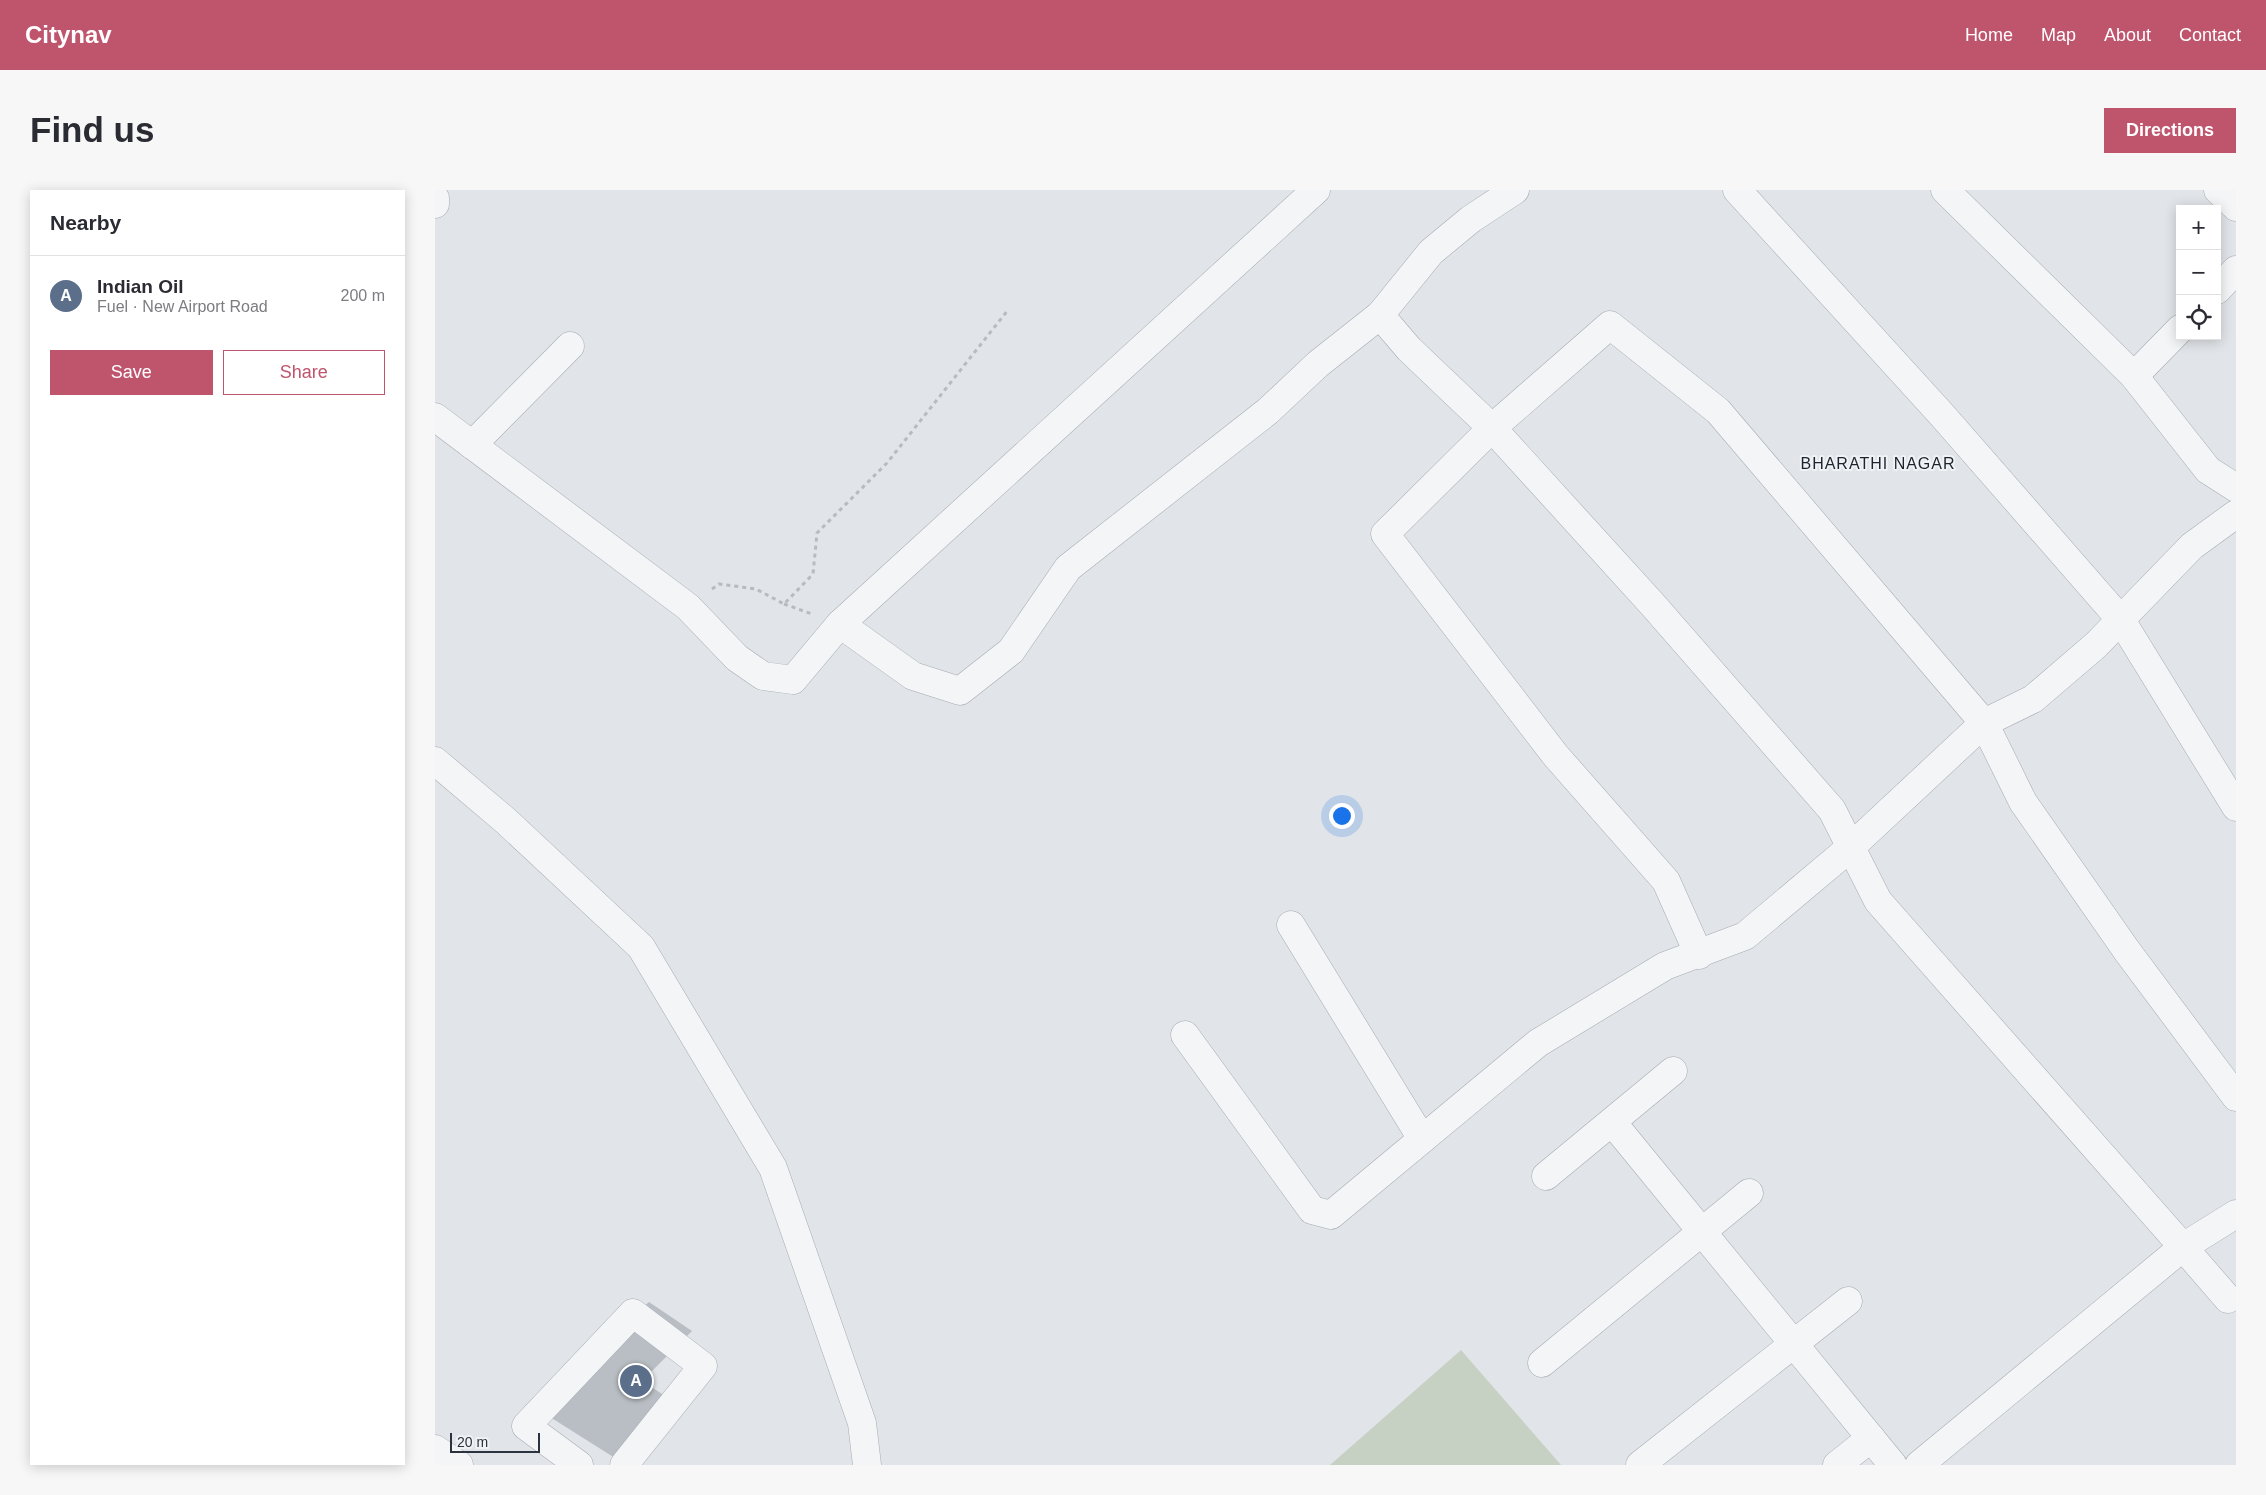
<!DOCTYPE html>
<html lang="en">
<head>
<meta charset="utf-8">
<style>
  :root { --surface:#fff; --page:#f7f7f7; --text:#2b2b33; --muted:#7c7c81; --line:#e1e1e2; --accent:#bf546d }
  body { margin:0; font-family:Helvetica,sans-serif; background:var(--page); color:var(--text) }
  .controls { position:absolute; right:15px; top:15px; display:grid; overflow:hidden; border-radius:0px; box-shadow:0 2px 12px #0003 }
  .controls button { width:45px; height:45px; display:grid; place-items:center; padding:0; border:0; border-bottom:1px solid var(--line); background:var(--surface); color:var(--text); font:25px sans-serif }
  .scale { position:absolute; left:15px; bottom:12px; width:90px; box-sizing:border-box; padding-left:5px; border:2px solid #2b333e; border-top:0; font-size:14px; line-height:18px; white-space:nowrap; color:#2b333e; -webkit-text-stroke:4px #f0f3f6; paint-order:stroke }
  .you { position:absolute; left:906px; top:625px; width:18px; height:18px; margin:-12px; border:4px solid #fff; border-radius:50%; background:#1a73e8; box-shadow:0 0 0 8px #1a73e833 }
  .badge { display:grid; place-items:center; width:32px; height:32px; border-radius:50%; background:var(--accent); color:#fff; font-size:16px; font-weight:700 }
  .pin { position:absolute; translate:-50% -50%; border:2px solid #fff; box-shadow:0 1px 5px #0006 }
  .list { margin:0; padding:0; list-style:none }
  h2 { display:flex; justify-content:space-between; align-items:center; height:65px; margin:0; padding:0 20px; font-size:21px }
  h2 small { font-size:16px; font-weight:400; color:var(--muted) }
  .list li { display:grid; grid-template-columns:32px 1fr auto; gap:15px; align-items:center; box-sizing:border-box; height:80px; padding:0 20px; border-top:1px solid var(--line) }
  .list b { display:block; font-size:19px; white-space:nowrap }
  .list p { margin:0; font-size:16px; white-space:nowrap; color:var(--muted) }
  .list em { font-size:16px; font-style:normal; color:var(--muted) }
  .actions { display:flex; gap:10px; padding:15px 20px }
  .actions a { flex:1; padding:11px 0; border:1px solid var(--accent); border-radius:0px; text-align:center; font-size:18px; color:var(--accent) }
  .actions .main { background:var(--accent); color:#fff }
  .icon { flex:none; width:28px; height:28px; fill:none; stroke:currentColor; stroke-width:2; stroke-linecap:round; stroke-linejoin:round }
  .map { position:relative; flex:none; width:1801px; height:1275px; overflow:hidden; border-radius:0px }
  header { display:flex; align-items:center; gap:30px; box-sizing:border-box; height:70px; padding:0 25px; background:var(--accent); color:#fff }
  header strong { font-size:24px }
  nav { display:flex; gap:28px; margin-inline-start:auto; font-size:18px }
  .intro { display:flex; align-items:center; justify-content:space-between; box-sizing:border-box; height:120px; padding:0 30px }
  h1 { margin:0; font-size:35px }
  .button { padding:12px 22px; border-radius:0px; background:var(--accent); color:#fff; font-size:18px; font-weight:700 }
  main { display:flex; gap:30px; padding:0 30px }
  aside { flex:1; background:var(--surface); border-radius:0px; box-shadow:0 2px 12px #0003 }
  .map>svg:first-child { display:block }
</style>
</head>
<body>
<header>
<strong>Citynav</strong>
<nav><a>Home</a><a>Map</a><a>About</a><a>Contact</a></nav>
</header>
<div class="intro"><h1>Find us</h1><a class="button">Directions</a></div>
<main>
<aside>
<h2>Nearby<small></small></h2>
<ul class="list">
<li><span class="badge" style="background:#5c6f8a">A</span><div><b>Indian Oil</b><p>Fuel · New Airport Road</p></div><em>200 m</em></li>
</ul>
<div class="actions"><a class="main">Save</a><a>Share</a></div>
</aside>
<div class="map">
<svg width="1801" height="1275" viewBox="0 0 1801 1275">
  <rect width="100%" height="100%" fill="#e1e4e8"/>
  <polygon fill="#c7d1c3" points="1026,1160 1126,1275 895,1275"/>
  <polygon fill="#b9bec4" points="214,1112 257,1141 207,1191 241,1213 180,1268 96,1215"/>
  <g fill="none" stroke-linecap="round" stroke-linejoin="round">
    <g stroke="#a7abb2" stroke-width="29">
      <g id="minor">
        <polyline points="1080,0 1036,29 996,62 945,125 974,159 1057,238 1218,415 1397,620 1443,711 1748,1057 1484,1275"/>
        <polyline points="1302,0 1507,225 1686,430 1801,617"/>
        <polyline points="1510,0 1699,186 1773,280 1801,298"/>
        <polyline points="1783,0 1801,17"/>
        <polyline points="0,8 0,14"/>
        <polyline points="1782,100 1801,80"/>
        <polyline points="1699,186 1745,139"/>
        <polyline points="0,227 253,417 302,468 328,486 358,490 405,434 478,486 525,501 576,461 633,378 833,221 883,174 945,125"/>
        <polyline points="37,255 135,156"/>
        <polyline points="405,434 881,0"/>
        <polyline points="0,571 71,631 206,757 338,978 427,1233 432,1275"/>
        <polyline points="856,735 987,949"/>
        <polyline points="1264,765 1231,691 1121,566 950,344 1057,238 1175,135 1283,221 1549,533 1598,509 1661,455 1757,356 1801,324"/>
        <polyline points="750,845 877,1020 896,1025 1103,853 1230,776 1310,746 1416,657 1549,533 1588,612 1692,761 1801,907"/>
        <polyline points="1177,932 1458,1275"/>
        <polyline points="1111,986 1238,881"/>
        <polyline points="1793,1109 1748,1057 1801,1024"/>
        <polyline points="1107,1173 1314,1003"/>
        <polyline points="0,1259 24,1275"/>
        <polyline points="144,1275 91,1236 198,1123 268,1176 189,1275"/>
        <polyline points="1205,1275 1413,1111"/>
        <polyline points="1402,1275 1436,1248"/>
      </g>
    </g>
    <g stroke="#b7bbc0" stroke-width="3" stroke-dasharray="4 4" stroke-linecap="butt">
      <polyline points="277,399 284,394 321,399 349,414 378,384 382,343 452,273 573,120"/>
      <polyline points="349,414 377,424"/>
    </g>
    <use href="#minor" stroke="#f3f5f7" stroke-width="28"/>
  </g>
  <g text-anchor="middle" stroke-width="4" stroke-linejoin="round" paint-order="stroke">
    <g font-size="16" letter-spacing="1" fill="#1d242e" stroke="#f0f3f6">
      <text x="1443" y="279">BHARATHI NAGAR</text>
    </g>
  </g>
</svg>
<div class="controls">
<button>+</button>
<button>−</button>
<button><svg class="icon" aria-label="locate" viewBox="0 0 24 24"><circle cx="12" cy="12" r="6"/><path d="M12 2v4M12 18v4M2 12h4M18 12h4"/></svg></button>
</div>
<div class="scale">20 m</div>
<div class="you"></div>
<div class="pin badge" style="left:201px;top:1191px;background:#5c6f8a">A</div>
</div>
</main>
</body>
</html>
